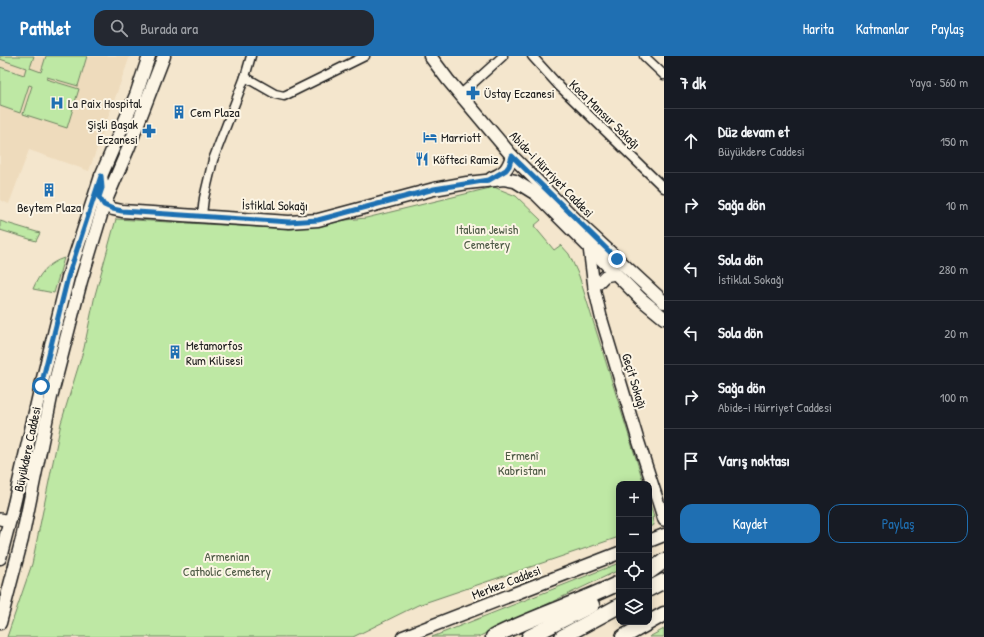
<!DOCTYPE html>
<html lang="tr">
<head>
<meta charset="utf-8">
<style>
  :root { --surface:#171b24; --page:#242831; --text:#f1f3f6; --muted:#9ea1a6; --line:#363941; --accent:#1f6fb2 }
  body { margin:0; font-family:"Patrick Hand",sans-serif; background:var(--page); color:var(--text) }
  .controls { position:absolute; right:12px; bottom:12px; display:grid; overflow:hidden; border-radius:8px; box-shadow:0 2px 10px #0003 }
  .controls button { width:36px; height:36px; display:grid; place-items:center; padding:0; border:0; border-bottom:1px solid var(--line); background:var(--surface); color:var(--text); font:20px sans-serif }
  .stop { position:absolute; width:12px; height:12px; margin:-9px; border:3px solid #1f6fb2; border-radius:50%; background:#fff }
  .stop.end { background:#1f6fb2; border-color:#fff; box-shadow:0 1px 4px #0008 }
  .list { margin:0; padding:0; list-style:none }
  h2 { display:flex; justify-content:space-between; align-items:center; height:52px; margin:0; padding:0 16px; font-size:17px }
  h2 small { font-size:13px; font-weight:400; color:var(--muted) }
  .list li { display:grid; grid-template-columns:26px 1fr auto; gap:12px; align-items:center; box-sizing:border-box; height:64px; padding:0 16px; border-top:1px solid var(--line) }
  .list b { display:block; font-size:15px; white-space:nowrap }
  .list p { margin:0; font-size:13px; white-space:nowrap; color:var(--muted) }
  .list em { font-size:13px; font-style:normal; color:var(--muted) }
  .actions { display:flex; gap:8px; padding:12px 16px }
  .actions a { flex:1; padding:9px 0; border:1px solid var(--accent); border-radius:12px; text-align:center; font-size:14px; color:var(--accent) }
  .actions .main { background:var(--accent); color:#fff }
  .icon { flex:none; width:22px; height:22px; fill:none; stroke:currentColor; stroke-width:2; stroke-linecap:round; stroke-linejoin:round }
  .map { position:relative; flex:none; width:664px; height:581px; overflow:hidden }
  header { display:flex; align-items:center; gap:24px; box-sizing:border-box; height:56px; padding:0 20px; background:var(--accent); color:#fff }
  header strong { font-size:19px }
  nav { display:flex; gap:22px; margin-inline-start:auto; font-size:14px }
  .search { width:280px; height:36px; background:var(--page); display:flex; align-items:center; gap:10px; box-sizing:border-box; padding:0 14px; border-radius:12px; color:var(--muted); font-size:15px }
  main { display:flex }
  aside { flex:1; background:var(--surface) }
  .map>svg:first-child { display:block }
</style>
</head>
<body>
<header>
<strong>Pathlet</strong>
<div class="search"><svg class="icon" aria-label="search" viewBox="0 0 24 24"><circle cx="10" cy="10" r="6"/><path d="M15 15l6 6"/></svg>Burada ara</div>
<nav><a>Harita</a><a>Katmanlar</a><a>Paylaş</a></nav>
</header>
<main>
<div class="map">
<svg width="664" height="581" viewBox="0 0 664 581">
  <rect width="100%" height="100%" fill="#f4e6cd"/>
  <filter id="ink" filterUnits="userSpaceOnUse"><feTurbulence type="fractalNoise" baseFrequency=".025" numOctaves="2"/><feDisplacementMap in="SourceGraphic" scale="8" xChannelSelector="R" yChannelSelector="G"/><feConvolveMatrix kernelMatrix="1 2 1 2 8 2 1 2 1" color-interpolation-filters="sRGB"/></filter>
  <g filter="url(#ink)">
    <polygon fill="#eedbbc" points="0,0 130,0 89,115 29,94 9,148 0,144"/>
    <g fill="#bee8a4" stroke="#6d8260">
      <polygon points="0,0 34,0 30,12 41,16 46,0 87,0 78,30 47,21 46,23 79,33 67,72 23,58 32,30 29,29 20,57 0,50 0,11 24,19 26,12 0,3"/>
      <polygon points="494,131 516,140 541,164 534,170 554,194 561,189 569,198 579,220 644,428 619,428 619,481 418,549 353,581 7,581 32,508 61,367 84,292 95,239 116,163 292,173 316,167 366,162"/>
      <polygon points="0,166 0,165 40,177 36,185 0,174"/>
      <path d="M64,202L54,237L33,233C39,218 48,207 64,202Z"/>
      <polygon points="649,445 654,461 652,462 654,469 649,471"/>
      <polygon points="619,507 619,514 478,581 432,581"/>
      <polygon points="664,573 664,581 649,581"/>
    </g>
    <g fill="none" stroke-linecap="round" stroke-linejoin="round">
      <g stroke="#1c1c1c" stroke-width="11">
        <g id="street">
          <polyline points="532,0 560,31 664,132"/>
          <polyline points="644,0 664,19"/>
          <polyline points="245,21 275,38 284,40 365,0"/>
          <polyline points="461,38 503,0"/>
          <polyline points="202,159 204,142 213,104 245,21 251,0"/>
        </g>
      </g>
      <g stroke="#1c1c1c" stroke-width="14">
        <g id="secondary">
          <polyline points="589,191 594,231 601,261 638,384 664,464"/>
          <polyline points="594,231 605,220 615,218"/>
          <polyline points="0,463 10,465"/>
        </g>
      </g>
      <g stroke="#1c1c1c" stroke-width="15">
        <g id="primary">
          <polyline points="430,0 448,24 512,100 585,173 664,246"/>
          <polyline points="101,120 102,126 99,141 104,149 113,153 122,155 289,166 318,164 434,133 467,127 504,123 515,125 536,138 641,243 664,262"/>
          <path d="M492,122C504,117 508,113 512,100"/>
          <polyline points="649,485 664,479"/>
          <polyline points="0,502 14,448 41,330 68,221 101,120 136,39 149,0"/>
          <polyline points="0,567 22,483 51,341 81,225 104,149 128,93 164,0"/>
          <polyline points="403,581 619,497"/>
        </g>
      </g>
      <g stroke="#1c1c1c" stroke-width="17">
        <g id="highway">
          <polyline points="649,516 664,505"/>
          <polyline points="649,533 664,525"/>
          <path d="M493,581C534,560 578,547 619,527"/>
          <polyline points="529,581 592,549"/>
          <polyline points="562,581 619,550"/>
          <polyline points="623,581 664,558"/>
        </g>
      </g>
      <use href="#street" stroke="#fcf5e5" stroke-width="8"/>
      <use href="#secondary" stroke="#fcf5e5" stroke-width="11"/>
      <use href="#primary" stroke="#fcf5e5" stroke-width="12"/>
      <use href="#highway" stroke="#fcf5e5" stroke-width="14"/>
    </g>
  </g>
  <g fill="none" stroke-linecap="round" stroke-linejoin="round" filter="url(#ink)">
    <polyline stroke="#1f6fb2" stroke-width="5" points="41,330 68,221 101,120 102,132 99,141 104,149 113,153 122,155 289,166 318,164 434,133 489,124 506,114 509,110 512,100 617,203"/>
  </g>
  <defs>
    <g id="pharmacy-bare" transform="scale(1.08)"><path d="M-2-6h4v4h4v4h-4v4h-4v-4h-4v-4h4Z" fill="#1f6fb2" stroke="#fcf5e5" stroke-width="2.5" paint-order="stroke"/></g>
    <g id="hospital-bare" transform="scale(1.08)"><path d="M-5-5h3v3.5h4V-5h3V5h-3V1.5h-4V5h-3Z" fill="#1f6fb2" stroke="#fcf5e5" stroke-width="2.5" paint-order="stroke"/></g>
    <g id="building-bare" transform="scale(1.08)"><path d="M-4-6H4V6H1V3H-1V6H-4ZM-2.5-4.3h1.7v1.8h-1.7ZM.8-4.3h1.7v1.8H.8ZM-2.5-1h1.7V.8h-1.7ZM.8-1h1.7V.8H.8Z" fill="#1f6fb2" stroke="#fcf5e5" stroke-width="2.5" paint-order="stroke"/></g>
    <g id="hotel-bare" transform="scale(1.08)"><path d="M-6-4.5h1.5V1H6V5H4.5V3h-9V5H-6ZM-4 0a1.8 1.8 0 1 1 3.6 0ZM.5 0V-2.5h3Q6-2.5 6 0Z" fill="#1f6fb2" stroke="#fcf5e5" stroke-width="2.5" paint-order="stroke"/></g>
    <g id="restaurant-bare" transform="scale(1.08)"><path d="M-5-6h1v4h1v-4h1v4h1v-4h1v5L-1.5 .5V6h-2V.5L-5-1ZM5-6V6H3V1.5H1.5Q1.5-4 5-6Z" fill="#1f6fb2" stroke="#fcf5e5" stroke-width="2.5" paint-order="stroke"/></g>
  </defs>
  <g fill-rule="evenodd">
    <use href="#pharmacy-bare" x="473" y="37"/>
    <use href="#hospital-bare" x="57" y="47"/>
    <use href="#building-bare" x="179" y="56"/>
    <use href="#pharmacy-bare" x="149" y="75"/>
    <use href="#hotel-bare" x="430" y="81"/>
    <use href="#restaurant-bare" x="422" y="103"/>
    <use href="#building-bare" x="49" y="134"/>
    <use href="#building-bare" x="175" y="296"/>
  </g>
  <g text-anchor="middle" stroke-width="4" stroke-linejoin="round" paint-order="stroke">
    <g font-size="13" fill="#1c1c1c" stroke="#fcf5e5" text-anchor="start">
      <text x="484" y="42">Üstay Eczanesi</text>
      <text x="68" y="52">La Paix Hospital</text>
      <text x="190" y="61">Cem Plaza</text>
      <text x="138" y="73" text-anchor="end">Şişli Başak<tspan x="138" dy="15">Eczanesi</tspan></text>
      <text x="441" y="86">Marriott</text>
      <text x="433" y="108">Köfteci Ramiz</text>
      <text x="49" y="156" text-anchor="middle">Beytem Plaza</text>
      <text x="186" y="294">Metamorfos<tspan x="186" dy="15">Rum Kilisesi</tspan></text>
    </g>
    <g font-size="13" fill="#1c1c1c" stroke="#fcf5e5">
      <text transform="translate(605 58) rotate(44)" y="5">Koca Mansur Sokağı</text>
      <text transform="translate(552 118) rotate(46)" y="5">Abide-i Hürriyet Caddesi</text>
      <text transform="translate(275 149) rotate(1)" y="5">İstiklal Sokağı</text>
      <text transform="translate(635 325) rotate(73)" y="5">Geçit Sokağı</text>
      <text transform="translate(27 393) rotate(-78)" y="5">Büyükdere Caddesi</text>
      <text transform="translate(506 526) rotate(-21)" y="5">Merkez Caddesi</text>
    </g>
    <g font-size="13" fill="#4d5945" stroke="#fcf5e5">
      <text x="487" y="178">Italian Jewish<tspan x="487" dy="15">Cemetery</tspan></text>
      <text x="522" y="404">Ermenî<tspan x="522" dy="15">Kabristanı</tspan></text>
      <text x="227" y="505">Armenian<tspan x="227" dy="15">Catholic Cemetery</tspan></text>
    </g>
  </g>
</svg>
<div class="controls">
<button>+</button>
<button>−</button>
<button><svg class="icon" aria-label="locate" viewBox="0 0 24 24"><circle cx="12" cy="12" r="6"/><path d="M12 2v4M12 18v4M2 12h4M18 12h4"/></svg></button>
<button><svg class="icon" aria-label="layers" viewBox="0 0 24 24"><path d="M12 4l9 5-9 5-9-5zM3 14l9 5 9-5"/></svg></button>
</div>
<div class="stop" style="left:41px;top:330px"></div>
<div class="stop end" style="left:617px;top:203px"></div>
</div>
<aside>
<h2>7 dk<small>Yaya · 560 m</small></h2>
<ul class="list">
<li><svg class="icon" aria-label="ahead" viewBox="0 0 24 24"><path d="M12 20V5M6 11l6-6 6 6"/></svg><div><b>Düz devam et</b><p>Büyükdere Caddesi</p></div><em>150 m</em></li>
<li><svg class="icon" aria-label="right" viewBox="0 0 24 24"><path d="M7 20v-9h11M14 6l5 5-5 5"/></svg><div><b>Sağa dön</b></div><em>10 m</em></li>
<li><svg class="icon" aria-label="left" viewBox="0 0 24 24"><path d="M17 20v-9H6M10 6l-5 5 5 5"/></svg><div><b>Sola dön</b><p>İstiklal Sokağı</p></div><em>280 m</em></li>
<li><svg class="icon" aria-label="left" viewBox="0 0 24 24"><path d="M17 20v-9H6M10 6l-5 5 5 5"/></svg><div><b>Sola dön</b></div><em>20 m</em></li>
<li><svg class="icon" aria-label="right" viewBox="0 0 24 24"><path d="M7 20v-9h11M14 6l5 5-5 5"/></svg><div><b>Sağa dön</b><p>Abide-i Hürriyet Caddesi</p></div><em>100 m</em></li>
<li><svg class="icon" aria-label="arrive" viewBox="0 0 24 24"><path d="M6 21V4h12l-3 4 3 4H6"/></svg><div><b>Varış noktası</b></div></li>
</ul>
<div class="actions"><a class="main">Kaydet</a><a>Paylaş</a></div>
</aside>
</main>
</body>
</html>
